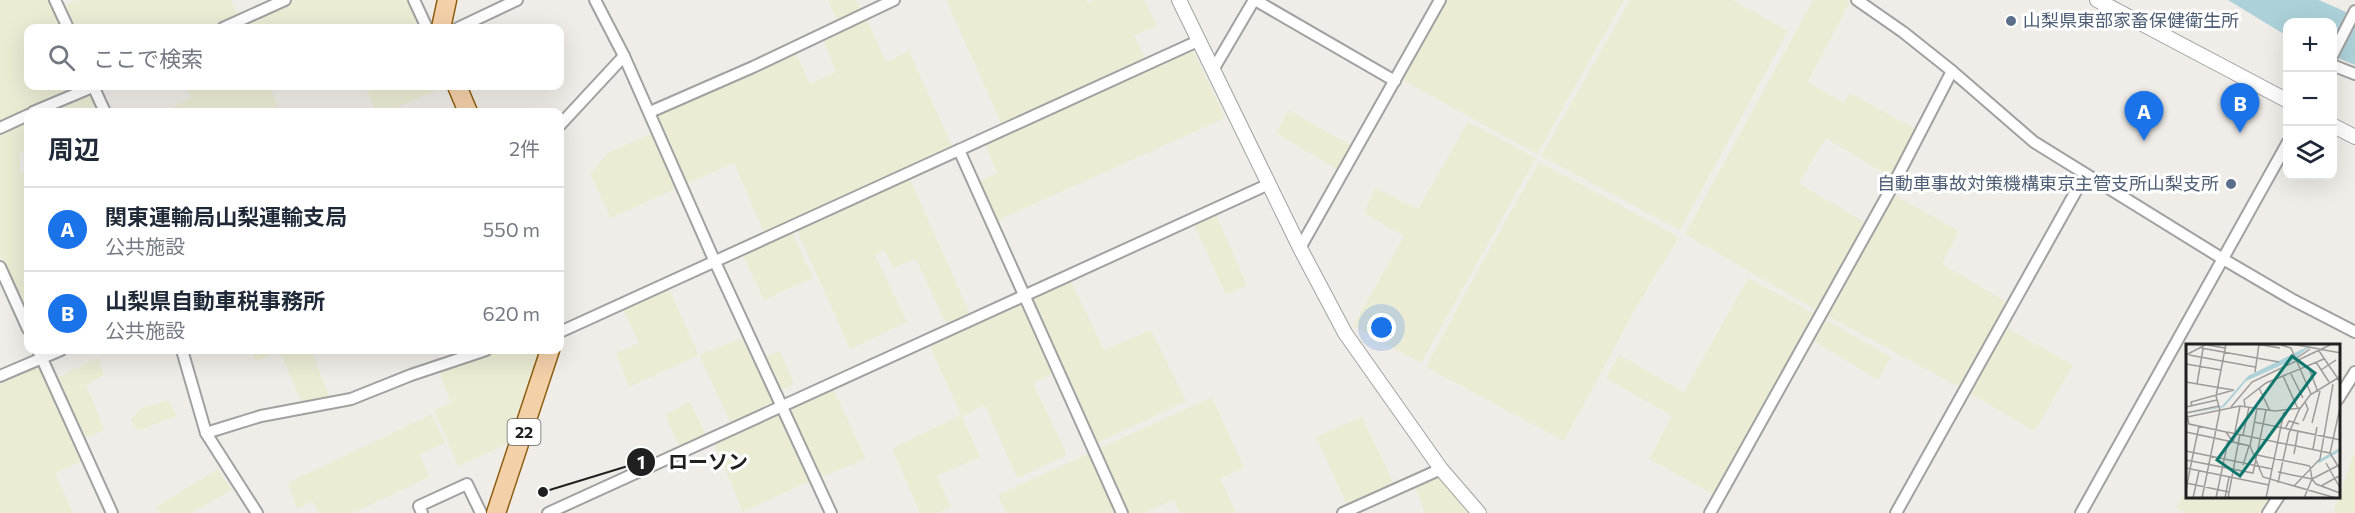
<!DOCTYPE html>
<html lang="ja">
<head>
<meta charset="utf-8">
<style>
  :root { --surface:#fff; --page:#f2f2f3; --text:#1f2937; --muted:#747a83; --line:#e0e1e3; --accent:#1a73e8 }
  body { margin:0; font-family:Commissioner,"Noto Sans JP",sans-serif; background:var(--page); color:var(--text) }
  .controls { position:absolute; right:18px; top:18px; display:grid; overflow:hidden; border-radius:12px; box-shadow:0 6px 24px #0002 }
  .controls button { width:54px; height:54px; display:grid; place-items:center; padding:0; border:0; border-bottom:2px solid var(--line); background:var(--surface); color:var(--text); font:30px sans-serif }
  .you { position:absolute; left:1382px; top:328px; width:21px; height:21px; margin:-15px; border:4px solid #fff; border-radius:50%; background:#1a73e8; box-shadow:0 0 0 9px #1a73e833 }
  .badge { display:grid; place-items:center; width:39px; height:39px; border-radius:50%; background:var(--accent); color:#fff; font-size:20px; font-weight:700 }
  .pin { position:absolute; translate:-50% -50px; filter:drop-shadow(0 2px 3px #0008) }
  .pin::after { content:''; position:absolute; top:32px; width:21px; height:18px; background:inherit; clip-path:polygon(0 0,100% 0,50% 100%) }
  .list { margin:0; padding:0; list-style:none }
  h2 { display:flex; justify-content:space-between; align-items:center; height:78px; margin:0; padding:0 24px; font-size:26px }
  h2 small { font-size:20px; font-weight:400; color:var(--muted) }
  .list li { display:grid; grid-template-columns:39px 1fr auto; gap:18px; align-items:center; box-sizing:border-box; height:84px; padding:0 24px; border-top:2px solid var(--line) }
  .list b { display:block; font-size:22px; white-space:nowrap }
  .list p { margin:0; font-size:20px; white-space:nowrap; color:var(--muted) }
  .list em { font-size:20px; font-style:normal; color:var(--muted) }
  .icon { flex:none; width:33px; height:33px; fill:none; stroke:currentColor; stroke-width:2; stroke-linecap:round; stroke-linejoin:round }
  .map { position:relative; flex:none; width:2355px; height:513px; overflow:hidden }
  .search { position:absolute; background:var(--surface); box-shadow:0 6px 24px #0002; left:24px; top:24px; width:540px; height:66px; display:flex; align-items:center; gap:15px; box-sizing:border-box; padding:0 21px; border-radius:12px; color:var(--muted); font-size:22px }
  .panel { position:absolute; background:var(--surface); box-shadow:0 6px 24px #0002; left:24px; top:108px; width:540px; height:246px; border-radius:12px }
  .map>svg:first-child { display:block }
</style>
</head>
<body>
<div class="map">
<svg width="2355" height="513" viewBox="0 0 2355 513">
  <rect width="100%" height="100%" fill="#f0ede8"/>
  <g fill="#ececd5">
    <polygon points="0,0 51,0 64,28 28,28 28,86 89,86 0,126"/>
    <polygon points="77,0 231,0 239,18 215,28 72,28 62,7"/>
    <polygon points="296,0 408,0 420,28 251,28 248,22"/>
    <polygon points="828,0 856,0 862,12 838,23"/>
    <polygon points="946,0 1086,0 1088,3 1095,0 1144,0 1157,26 1134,36 1146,60 1002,125"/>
    <polygon points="1445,0 1624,0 1537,154 1401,79"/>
    <polygon points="1630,0 1732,0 1788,31 1680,230 1541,156"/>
    <polygon points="1813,0 1847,0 1850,2 1808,82 1844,103 1850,93 1917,130 1891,177 1826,138 1799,183 1865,223 1818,311 1685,234"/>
    <polygon points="866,18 886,62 909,51 953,148 765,235 734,163 684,185 654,114 795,51 810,84 836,72 823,39"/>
    <polygon points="1192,48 1225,118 994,222 978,182 997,173 984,142"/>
    <polygon points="186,86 269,86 281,112 162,112 191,98"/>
    <polygon points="365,86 444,86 445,87 386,112 377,112"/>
    <polygon points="91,91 102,112 45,112"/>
    <polygon points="1288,110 1354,147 1340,171 1276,133"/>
    <polygon points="28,120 28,151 19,153 20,172 28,173 28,322 0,258 0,133"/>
    <polygon points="1468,122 1536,158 1421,363 1353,326 1404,236 1364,213 1375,188 1418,209"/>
    <polygon points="653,133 677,188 611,218 590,174 609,152"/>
    <polygon points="1539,162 1679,237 1637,306 1564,441 1426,367 1468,288"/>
    <polygon points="909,177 971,316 947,326 916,259 893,268 884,250 875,255 907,322 850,349 796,228"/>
    <polygon points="1892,194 1959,231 1942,264 2008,303 1961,388 1823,313"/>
    <polygon points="1216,215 1247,285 1226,295 1194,224"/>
    <polygon points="791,230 813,278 764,300 742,254"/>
    <polygon points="1748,278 1816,315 1715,495 1649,459 1672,416 1606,378 1619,355 1684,392"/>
    <polygon points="1071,281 1104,350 1151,330 1186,401 1093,445 1030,298"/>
    <polygon points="668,287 699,355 748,336 778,401 731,423 699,355 629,387 616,353 639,343 622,307"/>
    <polygon points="1022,302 1054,373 1033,383 1067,455 1017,478 985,405 962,416 980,457 937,476 951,507 938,513 920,513 892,449 961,415 929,345"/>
    <polygon points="1822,318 1891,357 1878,380 1811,339"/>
    <polygon points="2005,327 2073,365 2035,431 1967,392"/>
    <polygon points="251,350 311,350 330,398 302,403 280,352 255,361"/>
    <polygon points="496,350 541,350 512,442 458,466 434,410 451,403 439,371"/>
    <polygon points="780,351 794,384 779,391 764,357"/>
    <polygon points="98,358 104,375 86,385 105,430 82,439 55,379"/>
    <polygon points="41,365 84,460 55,473 73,513 0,513 0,383"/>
    <polygon points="833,388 866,459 819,478 787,409"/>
    <polygon points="1212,397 1244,468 1220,478 1236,513 1180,513 1173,500 1144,513 1124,513 1096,450"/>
    <polygon points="168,400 177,416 137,431 131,420 140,409"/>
    <polygon points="690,402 706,434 679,446 665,415"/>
    <polygon points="782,411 812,480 743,512 714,443"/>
    <polygon points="432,414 445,443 420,454 429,477 353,513 318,513 313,501 297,509 288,483"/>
    <polygon points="1362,417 1395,486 1348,507 1316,437"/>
    <polygon points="2355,450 2355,513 2333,513"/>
    <polygon points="1092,452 1119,513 1006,513 998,495"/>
    <polygon points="218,469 232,490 191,513 160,513 156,507"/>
    <polygon points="1438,477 1468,513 1425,513 1415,487"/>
    <polygon points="2187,489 2187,496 2274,497 2263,513 2186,513 2176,508"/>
  </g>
  <polygon fill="#acd1d9" points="2228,0 2319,0 2355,16 2355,65 2333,56 2332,22 2288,22 2287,36"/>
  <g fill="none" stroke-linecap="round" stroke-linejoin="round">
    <g stroke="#a1a1a1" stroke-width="14">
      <g id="minor">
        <polyline points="55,0 68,28"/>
        <polyline points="414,0 427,28"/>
        <polyline points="595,0 624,56 715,262 831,513"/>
        <polyline points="1255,0 1395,81"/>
        <polyline points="1857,0 1903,32 1952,71 2034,142 2223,259 2293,300 2355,332"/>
        <polyline points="223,28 285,0"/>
        <polyline points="458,28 517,0"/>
        <polyline points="2332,56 2355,11"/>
        <polyline points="2332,65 2355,74"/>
        <polyline points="1213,70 1254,0"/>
        <polyline points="93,86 105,112"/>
        <polyline points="33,112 95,86"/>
        <polyline points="650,112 753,67 894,0"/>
        <polyline points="560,125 624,56"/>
        <polyline points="0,128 28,115"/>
        <polyline points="959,150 1122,513"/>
        <polyline points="1300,248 1440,0"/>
        <polyline points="0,267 28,329"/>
        <polyline points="560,332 1198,41"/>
        <polyline points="38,350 112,513"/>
        <polyline points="182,350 206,433 257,513"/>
        <polyline points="0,376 61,350"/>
        <polyline points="2338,399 2355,372"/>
        <polyline points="206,433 261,416 351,399 411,375 486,350"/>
        <polyline points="422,513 419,506 467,484 481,513"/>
        <polyline points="548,513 1269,184"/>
        <polyline points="1343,513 1441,469"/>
        <polyline points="1710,513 1892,187 1952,71"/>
        <polyline points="1896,513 2085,175"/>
        <polyline points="2081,513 2288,142"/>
        <polyline points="2268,513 2279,496"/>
      </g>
    </g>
    <g stroke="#a1a1a1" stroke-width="16">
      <g id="tertiary">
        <polyline points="1179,0 1300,248 1345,333 1441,469 1479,513"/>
        <polyline points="2097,0 2288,101"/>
        <polyline points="2332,125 2355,137"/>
      </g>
    </g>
    <g stroke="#8e5e0e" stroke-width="21">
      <g id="primary">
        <polyline points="441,28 447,0"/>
        <polyline points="457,86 468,112"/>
        <polyline points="496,513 550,350"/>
      </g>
    </g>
    <use href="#minor" stroke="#fff" stroke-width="10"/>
    <use href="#tertiary" stroke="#fff" stroke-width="14"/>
    <use href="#primary" stroke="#f4d0a9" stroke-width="18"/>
  </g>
  <g fill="#5c6f8a" stroke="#fff" stroke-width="2">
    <circle cx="2011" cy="21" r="6"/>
    <circle cx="2231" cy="184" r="6"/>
  </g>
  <g text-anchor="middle" stroke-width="6" stroke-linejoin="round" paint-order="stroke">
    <rect fill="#fff" stroke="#636363" stroke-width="1.5" x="507.5" y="419" width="33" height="26" rx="4.5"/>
    <g font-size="16" font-weight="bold" fill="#202020">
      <text x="524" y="438">22</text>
    </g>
    <g font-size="18" fill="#4e5e75" stroke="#fff" text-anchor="start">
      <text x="2023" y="27">山梨県東部家畜保健衛生所</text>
      <text x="2219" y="190" text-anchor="end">自動車事故対策機構東京主管支所山梨支所</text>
    </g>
  </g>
  <g transform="translate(2186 344)">
    <rect width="154" height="154" fill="#f0ede8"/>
    <path d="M127,0L107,16L60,37L38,63L3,70L36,62L62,32Z" fill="#acd1d9"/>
    <path fill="none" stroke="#acd1d9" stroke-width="3" d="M132,118L155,105"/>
    <path fill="none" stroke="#9d9b98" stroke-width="1.5" d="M70,0L94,4M106,0L155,9M21,1L39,4M95,1L105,4L125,50M15,4L93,18M133,7L155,39M0,11L21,0M3,11L69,23M108,16L124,5M130,18L143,38M0,20L35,26M122,22L132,48M135,26L150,16M69,28L73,0M105,30L117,54M97,32L112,65M0,38L47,46M11,40L17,5M73,44L84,67M155,59L144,109L155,127M6,62L5,58L48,46M59,62L58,56L80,39L138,15M0,63L31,56M45,63L66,38L146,0M0,67L3,80L40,88L47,98L64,102L77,133L150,154M0,69L33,62M1,73L54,62L89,67L114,64M117,77L122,65L119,58M68,78L155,96M126,79L134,47M99,85L103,77L113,80M0,88L47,98L54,62M41,88L144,109M57,91L63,63M64,102L71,64M127,105L131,83M0,107L86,125M108,110L112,87M71,111L124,122M0,116L67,129L80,66M140,119L153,142M57,121L63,102M0,124L83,141M4,125L13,82M92,128L126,135L130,140L154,149M126,135L155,120M0,139L43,148M92,139L103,89L113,66L124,51L155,32M108,142L134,115L147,40M135,142L155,131M0,146L4,125M7,154L13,127M16,154L34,66L30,52L40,0M30,154L42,97M39,154L43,133M42,154L54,90M80,154L98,68M118,154L126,135L124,122"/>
    <path fill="#0f766e" fill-opacity="0.15" stroke="#0f766e" stroke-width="3" d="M106,12L129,29L54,132L31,116Z"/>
    <rect width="154" height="154" fill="none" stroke="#202020" stroke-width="3"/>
  </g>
  <path fill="none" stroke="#202020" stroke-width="2" d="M543 492L641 462"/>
  <g fill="#202020" stroke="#fff" stroke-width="2">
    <circle cx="543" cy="492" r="6"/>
    <circle cx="641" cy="462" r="15"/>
  </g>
  <g font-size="18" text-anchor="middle" font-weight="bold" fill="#fff">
    <text x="641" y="469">1</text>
  </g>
  <g font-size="20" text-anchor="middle" font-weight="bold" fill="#202020" stroke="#fff" stroke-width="6" stroke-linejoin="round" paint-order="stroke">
    <text x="708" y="469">ローソン</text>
  </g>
</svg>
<div class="controls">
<button>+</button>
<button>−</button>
<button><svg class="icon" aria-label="layers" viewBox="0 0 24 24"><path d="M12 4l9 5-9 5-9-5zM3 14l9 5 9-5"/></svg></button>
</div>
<div class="you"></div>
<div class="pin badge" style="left:2144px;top:141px">A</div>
<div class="pin badge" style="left:2240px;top:133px">B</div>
<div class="search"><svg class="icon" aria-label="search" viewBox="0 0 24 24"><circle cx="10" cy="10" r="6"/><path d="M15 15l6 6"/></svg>ここで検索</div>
<section class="panel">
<h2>周辺<small>2件</small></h2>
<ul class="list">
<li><span class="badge">A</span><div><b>関東運輸局山梨運輸支局</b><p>公共施設</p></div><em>550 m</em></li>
<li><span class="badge">B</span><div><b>山梨県自動車税事務所</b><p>公共施設</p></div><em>620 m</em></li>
</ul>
</section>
</div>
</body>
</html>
